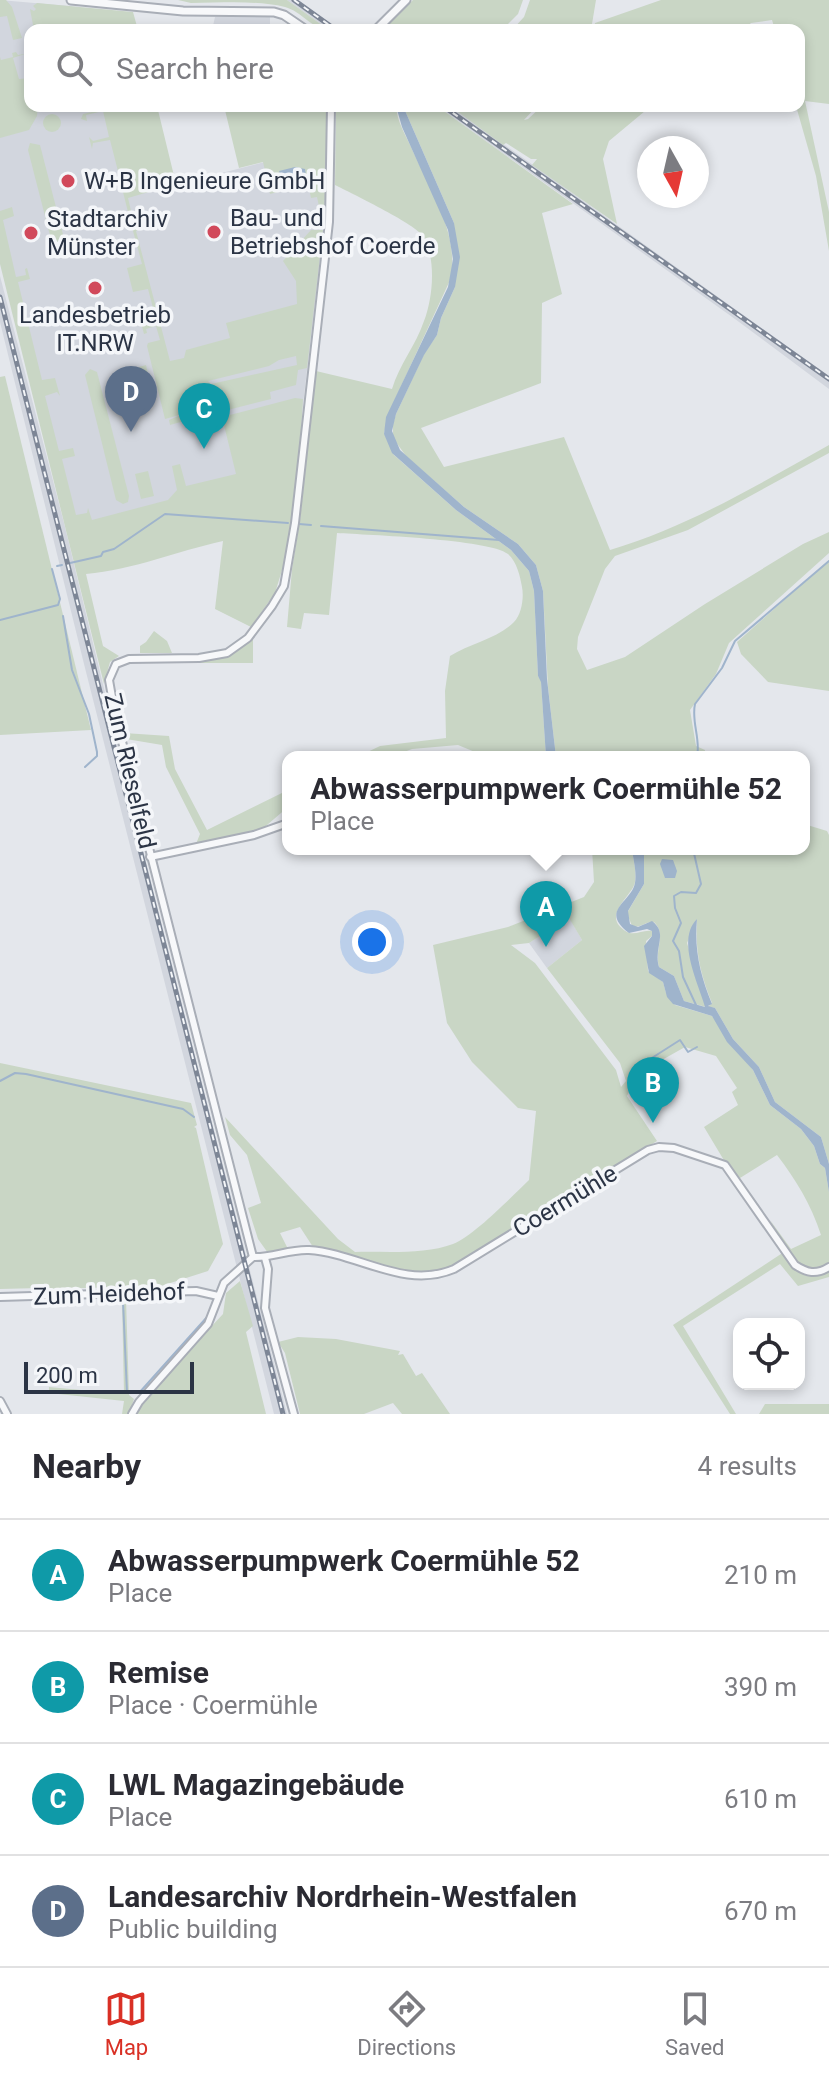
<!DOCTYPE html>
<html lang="en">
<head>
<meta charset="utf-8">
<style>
  :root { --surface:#fff; --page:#f7f7f7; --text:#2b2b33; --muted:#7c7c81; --line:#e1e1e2; --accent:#d93025 }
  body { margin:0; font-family:Roboto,sans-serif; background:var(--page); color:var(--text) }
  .controls { position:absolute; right:24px; bottom:24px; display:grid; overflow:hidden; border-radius:16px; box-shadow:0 4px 12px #0003 }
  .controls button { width:72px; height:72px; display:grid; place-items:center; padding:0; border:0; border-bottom:2px solid var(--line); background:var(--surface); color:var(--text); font:40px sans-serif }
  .compass { position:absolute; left:637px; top:136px; width:72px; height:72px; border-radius:50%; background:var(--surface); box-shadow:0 4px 12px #0003; rotate:172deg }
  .scale { position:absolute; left:24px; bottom:20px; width:170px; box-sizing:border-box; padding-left:8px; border:4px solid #2b3445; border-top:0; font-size:22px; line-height:28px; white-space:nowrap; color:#2b3445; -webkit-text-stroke:6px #f4f6f9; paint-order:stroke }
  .you { position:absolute; left:372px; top:942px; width:28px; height:28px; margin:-20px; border:6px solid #fff; border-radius:50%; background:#1a73e8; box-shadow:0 0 0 12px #1a73e833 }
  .badge { display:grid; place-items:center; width:52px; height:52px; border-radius:50%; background:var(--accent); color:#fff; font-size:26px; font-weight:700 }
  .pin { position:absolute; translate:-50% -66px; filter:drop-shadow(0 2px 4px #0008) }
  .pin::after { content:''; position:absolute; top:42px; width:28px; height:24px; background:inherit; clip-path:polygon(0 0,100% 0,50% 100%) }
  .popup { position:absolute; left:282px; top:751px; width:528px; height:104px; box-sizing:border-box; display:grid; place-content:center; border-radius:16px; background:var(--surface); filter:drop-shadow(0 2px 6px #0005); font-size:26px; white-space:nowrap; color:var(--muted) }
  .popup b { font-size:30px; color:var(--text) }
  .popup::after { content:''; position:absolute; left:50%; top:100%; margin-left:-16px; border:16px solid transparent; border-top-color:var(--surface) }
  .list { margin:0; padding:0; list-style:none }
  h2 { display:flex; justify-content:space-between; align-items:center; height:104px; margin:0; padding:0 32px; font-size:34px }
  h2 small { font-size:26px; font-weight:400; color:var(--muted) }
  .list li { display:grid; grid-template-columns:52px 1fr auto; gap:24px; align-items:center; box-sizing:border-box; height:112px; padding:0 32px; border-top:2px solid var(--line) }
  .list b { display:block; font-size:30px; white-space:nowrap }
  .list p { margin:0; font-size:26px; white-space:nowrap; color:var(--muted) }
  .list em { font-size:26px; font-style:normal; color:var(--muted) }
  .icon { flex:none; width:44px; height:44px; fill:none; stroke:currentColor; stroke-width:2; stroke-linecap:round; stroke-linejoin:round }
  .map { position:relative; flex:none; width:829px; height:1414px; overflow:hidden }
  .search { position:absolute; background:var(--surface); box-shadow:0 4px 12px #0003; left:24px; right:24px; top:24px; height:88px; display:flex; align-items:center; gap:20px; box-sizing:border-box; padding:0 28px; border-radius:16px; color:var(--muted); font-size:30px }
  .sheet { height:552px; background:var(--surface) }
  nav { display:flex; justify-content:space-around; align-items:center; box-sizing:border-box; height:112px; border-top:2px solid var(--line); background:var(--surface); font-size:22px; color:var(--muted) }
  nav a { display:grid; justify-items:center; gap:4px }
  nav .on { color:var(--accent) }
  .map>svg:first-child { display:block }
</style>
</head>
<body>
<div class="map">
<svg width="829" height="1414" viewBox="0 0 829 1414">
  <rect width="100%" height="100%" fill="#e4e7ec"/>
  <g fill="#d2d6de">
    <polygon points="0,0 80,7 85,30 30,30 30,106 105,106 128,197 327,146 327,198 295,473 73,529 0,240"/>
    <polygon points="287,0 297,0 339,30 329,30"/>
    <polygon points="230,16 270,16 270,30 212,30 215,17"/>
    <polygon points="437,106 450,106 829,376 829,389 735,319"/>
    <polygon points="0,276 65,527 164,937 287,1414 274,1414 84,664 0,322"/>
    <polygon points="569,917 582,940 547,968 529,943"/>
  </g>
  <g fill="#c9d6c5" fill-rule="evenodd">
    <polygon points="0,0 6,0 12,7 22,38 13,40 7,16 0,17"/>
    <path d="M178,0H287L329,30C313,30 301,11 285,7C256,0 221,3 191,3Z"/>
    <polygon points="413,0 523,0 518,14 502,30 384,28"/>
    <polygon points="530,0 596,0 591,30 512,30 524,17"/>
    <polygon points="661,0 829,0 829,104 805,101 829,212 829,251 816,176 796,106 799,106 799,30 775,30 772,20 751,23 743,30 594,30 595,23"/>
    <polygon points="37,3 133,12 138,30 85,30 84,26 72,30 34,30 30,9 34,11 36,9 33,6"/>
    <polygon points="24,50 25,54 13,58 19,79 30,78 30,106 38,106 37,116 29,130 0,138 0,57 1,60 13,57 12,53 16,52 18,55 24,54"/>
    <path d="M105,106H157L176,184L128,198L135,228L138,230L136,231L170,361L184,358L186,350L230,338L226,323L297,304L296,281L283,261L311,230H323L307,368L298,370L296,385L270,392L271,399L177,423L170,425L169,420L183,414L165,419L147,346L148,343L160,340L156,326L146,329L147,333L144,334L138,312L153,308L148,289L133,292L127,268L142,264L130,220L116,223V227L110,217L116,216L117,219H121V215L128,212L120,180L106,183L100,180L107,178L109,182L120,179L110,140L93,143L92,149L89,137L93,141L109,137L103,111L86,115L87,121L81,119L83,114L105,109ZM296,356L297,365L211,384L208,381L269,366L279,360Z"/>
    <polygon points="224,106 328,106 324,218 317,220 316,213 320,211 317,197 311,198 309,188 314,187 313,183 270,194 269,189 273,187 272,182 268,183 263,162 239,168"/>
    <path d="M336,106H396C397,121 405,134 411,147C429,188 459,232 451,278L391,408L384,433L394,455L456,510L511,550L529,571L534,591L538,676L541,681L546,757H487L458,745L412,749L391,757H357L380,746L446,738L445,691L450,656C470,643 497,639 514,622C522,614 524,597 522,587C520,576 517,562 508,554C489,539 367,535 337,533L329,615L304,613L301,629L287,627L292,569L300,520L316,371L392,389C399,365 416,345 424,321C433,298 437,257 422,235C413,223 351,193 335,185Z"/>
    <path d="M403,106H437L573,204L542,213L562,294L542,303L541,383L421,428L444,467L564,437L610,550C688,527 759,484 829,445V453L688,530L615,556L605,569L578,637L577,649L587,670L625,657L705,604L803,544L829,532V553L729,643L716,674L690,710L696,746L705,750L704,757H556L548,687L543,591L536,565L518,544L464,507L406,456L393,438V424L396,414L424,354L437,335L441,318L455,287L454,223Z"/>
    <polygon points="450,106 537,106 524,120 528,119 542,106 651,106 609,141 603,159 617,224 532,165 537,159 531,159 506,143 503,145"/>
    <circle cx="52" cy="123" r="9"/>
    <polygon points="30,143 40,145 66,246 60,254 54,251 28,150"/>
    <path d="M12,207L14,216L3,220L16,277L26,275L25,269L27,268L30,279L18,282L42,380L55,378L60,396L57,392L45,396L59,451L73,448L75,456L62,459L76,515L87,513L88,508L92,520L168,500L177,490L172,466L180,464L186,486L236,474L222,417L295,398L303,399L300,449L287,554L275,593L251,627L215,609L223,541C177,551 133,570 86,574L103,646L119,656L110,662L104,684L0,264V211Z"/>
    <polygon points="146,365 149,378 142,380 141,375 132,377 135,390 144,388 143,383 150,381 151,387 147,393 135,396 128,370 130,374 140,371 139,367"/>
    <polygon points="90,369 97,372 129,496 128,502 123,504 116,500 85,375"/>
    <polygon points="5,376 91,730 0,735 0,377"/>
    <polygon points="148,471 154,496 141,499 135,474"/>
    <polygon points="829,560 829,691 768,682 741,654 737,642"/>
    <polygon points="154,631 167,641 172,653 140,653 140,646 146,642"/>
    <polygon points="253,639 253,663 198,663 234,653"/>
    <polygon points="124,733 169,736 175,769 207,830 288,790 288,807 260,831 196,844 200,834 166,767 162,745 126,739"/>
    <path d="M804,824L827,831L829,835V1164L821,1137L775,1102L759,1067L733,1039L715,1008L708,1007L712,1003C700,973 695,951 697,919L687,943L706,1007L684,1001L674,976L659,967C654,949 667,935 654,922C645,921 640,929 632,926L627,913L644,884L643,849H804Z"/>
    <path d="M592,849H632C633,859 637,872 635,882C633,896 599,916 627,932C635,936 644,929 652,931V936L646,941L648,971L663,982L666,993L675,1005L712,1016L753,1070L770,1105L801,1129L814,1146L820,1164L825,1168L829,1192V1277L798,1286L780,1264L683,1326L736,1414H730L673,1325L787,1250L770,1220L791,1249L821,1235C811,1204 796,1180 777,1155L740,1178L725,1162L704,1127L738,1105L732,1092L737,1088L716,1056L685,1047L639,1073L627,1096L657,1141L451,1269L432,1275L394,1270L313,1247L300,1227L280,1233L288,1249L268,1253L258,1239L248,1208L261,1203L247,1155L230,1135L225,1117L338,1239L355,1252C386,1251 424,1255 453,1244C475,1235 510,1198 529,1180L536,1111L518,1108L472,1062L447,1023L433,945L508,927L584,897L594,882ZM569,918L582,940L547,968L620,1063L626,1081L621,1087L616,1070L535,963L511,945L529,943Z"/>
    <polygon points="0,1063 191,1103 197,1125 194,1127 196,1128 223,1244 208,1271 161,1286 47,1289 46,1285 41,1285 40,1288 0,1289"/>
    <polygon points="240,1281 253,1326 246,1332 266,1414 135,1414 170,1371 223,1314 226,1293"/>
    <polygon points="122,1299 126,1299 129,1395 134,1399 129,1414 122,1414 124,1401 49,1393 49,1387 124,1394"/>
    <polygon points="298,1337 336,1339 400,1351 398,1355 403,1354 416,1376 422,1373 450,1414 402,1414 393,1403 364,1414 300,1414 285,1353 278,1342"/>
    <polygon points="765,1404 829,1404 829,1414 759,1414"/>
  </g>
  <g fill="#9fb4cc">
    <polygon points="396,106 403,106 454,223 460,257 455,287 441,318 437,335 424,355 396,414 392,431 400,450 464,507 518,544 536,565 543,591 547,679 556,757 546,757 541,682 538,676 534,591 529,571 511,550 456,510 392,453 384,434 386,417 448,287 453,259 448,230 402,127"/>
    <polygon points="295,167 305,169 306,176 283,182 279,171"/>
    <path d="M632,849L644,851V884L628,911L630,924L638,927L652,921C669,934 653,947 659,967L674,976L684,1001L705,1007C698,982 676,940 697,919C694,949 700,975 712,1004L708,1006L715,1008L733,1039L759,1067L775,1102L821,1137L829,1164V1192L825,1168L820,1164L814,1146L801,1129L770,1105L753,1070L727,1042L712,1016L673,1004L667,997L663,982L649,973L644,946L652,936V931L647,929L629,933C599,910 631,903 635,883C637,872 633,859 632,849Z"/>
    <polygon points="662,859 673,860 677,871 675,878 665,878 660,864"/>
  </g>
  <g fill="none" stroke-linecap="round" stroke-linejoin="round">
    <g stroke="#9fb4cc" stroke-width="2">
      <polyline points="299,524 311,525"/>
      <polyline points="321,526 499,540"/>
      <polyline points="70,563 101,556 103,552 114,549 165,514 288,523"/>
      <polyline points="57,566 62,565"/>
      <polyline points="63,616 72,670 89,714 97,752 97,756 85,767"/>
      <polyline points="0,620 58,605 60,599 52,569"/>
      <path d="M697,757C701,739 691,722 695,704L722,668L735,641L829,561"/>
      <polyline points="693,849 701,884 696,893 681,892 674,896 675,908 681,923 673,941 679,951 683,977 696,1005"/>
      <polyline points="633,1070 680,1040 688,1052 697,1047"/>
      <polyline points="0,1081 15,1073 26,1074 183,1109 194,1117"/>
      <polyline points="123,1301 127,1393"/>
      <polyline points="139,1393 208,1316"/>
    </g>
    <g stroke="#a9aeb7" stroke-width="10">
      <g id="minor">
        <polyline points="150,857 254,835 288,823"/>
        <polyline points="253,1257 115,714 109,680 116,664 129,659 199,658 227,653 248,638 272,606 284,586 295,523 329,222 331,106"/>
        <path d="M253,1257C272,1258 289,1249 309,1250C358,1253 404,1290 454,1269L648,1150L659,1147L674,1148L725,1165L795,1265C807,1273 816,1275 829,1267"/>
        <polyline points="265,1258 268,1269 265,1308 294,1414"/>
        <polyline points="0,1297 196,1291 218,1296"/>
        <polyline points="0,1401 7,1414"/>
        <polyline points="132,1414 139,1402 208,1324 224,1283 253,1257"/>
      </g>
    </g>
    <g stroke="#a9aeb7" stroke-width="11">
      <g id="tertiary">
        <polyline points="71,0 183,11 274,12 284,15 306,30"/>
        <polyline points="376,30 406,0"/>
      </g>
    </g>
    <use href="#minor" stroke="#f7f8fa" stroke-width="6"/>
    <use href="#tertiary" stroke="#f7f8fa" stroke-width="7"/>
    <g stroke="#7d8696" stroke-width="5">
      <g id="rail">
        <polyline points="294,0 336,30"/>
        <polyline points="443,106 829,379"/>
        <polyline points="0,297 283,1414"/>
      </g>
    </g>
    <use href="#rail" stroke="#f4f6f9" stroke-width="2" stroke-dasharray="6" stroke-linecap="butt"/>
  </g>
  <g fill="#d1495b" stroke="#f4f6f9" stroke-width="3">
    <circle cx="68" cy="181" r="8"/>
    <circle cx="214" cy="232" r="8"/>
    <circle cx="31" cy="233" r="8"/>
    <circle cx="95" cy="288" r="8"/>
  </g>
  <g text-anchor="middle" stroke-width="7" stroke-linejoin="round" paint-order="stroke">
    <g font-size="24" fill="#2b3445" stroke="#f4f6f9" text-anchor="start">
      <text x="84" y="189">W+B Ingenieure GmbH</text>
      <text x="230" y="226">Bau- und<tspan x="230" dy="28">Betriebshof Coerde</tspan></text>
      <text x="47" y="227">Stadtarchiv<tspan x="47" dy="28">Münster</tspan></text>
      <text x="95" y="323" text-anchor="middle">Landesbetrieb<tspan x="95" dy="28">IT.NRW</tspan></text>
    </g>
    <g font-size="24" fill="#2b3445" stroke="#f4f6f9">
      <text transform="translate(130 771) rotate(77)" y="8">Zum Rieselfeld</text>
      <text transform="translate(565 1201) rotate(-31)" y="8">Coermühle</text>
      <text transform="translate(109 1294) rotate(-2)" y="8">Zum Heidehof</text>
    </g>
  </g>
</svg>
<div class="controls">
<button><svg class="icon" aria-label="locate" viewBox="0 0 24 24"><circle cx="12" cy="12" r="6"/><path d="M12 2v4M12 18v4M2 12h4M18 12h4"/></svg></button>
</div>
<svg class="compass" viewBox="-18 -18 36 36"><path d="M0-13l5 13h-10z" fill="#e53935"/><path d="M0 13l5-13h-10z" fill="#7c7c81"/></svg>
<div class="scale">200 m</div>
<div class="you"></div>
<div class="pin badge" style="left:546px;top:947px;background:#0f9aa8">A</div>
<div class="popup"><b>Abwasserpumpwerk Coermühle 52</b>Place</div>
<div class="pin badge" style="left:653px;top:1123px;background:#0f9aa8">B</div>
<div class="pin badge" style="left:204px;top:449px;background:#0f9aa8">C</div>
<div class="pin badge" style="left:131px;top:432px;background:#5c6f8a">D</div>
<div class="search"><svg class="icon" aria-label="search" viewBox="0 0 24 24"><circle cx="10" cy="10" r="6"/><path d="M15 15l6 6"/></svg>Search here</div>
</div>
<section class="sheet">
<h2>Nearby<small>4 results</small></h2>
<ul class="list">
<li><span class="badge" style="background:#0f9aa8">A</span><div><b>Abwasserpumpwerk Coermühle 52</b><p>Place</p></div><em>210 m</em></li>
<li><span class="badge" style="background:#0f9aa8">B</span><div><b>Remise</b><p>Place · Coermühle</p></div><em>390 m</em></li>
<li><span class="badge" style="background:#0f9aa8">C</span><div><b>LWL Magazingebäude</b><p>Place</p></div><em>610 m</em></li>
<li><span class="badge" style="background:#5c6f8a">D</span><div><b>Landesarchiv Nordrhein-Westfalen</b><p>Public building</p></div><em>670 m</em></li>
</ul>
</section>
<nav>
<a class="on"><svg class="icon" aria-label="map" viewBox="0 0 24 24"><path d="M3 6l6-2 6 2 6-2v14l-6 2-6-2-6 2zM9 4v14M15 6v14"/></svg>Map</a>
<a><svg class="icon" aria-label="directions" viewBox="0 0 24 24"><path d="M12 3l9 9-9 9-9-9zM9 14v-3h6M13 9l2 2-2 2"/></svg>Directions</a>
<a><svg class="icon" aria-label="saved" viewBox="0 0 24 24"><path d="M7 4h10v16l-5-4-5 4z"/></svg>Saved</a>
</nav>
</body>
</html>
